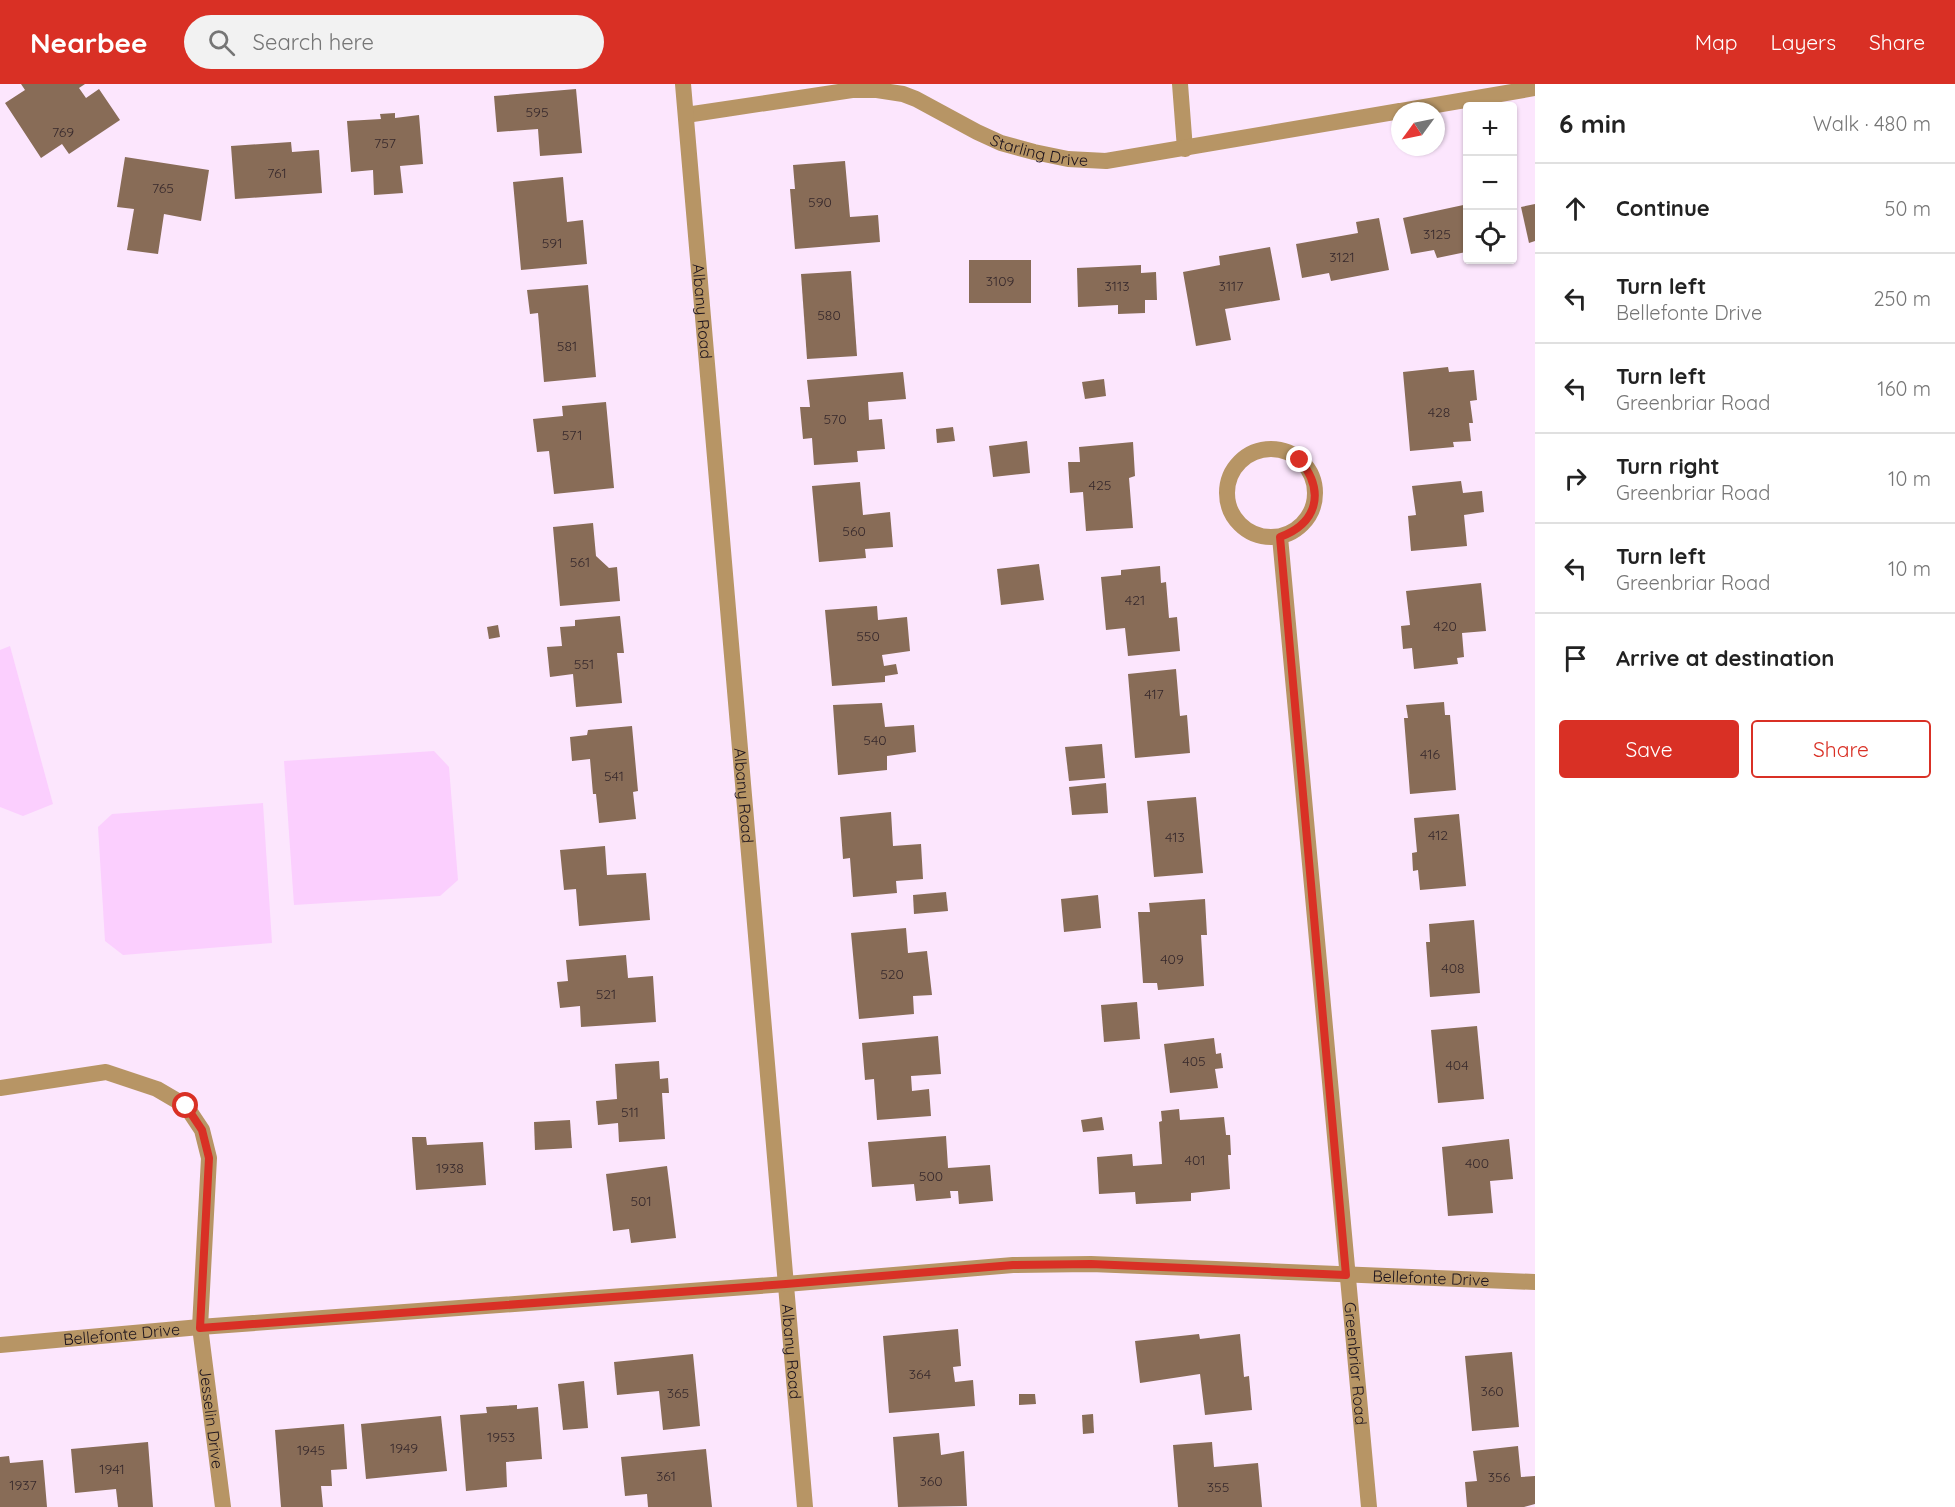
<!DOCTYPE html>
<html lang="en">
<head>
<meta charset="utf-8">
<style>
  :root { --surface:#fff; --page:#f2f2f2; --text:#222; --muted:#767676; --line:#e0e0e0; --accent:#d93025 }
  body { margin:0; font-family:Quicksand,sans-serif; background:var(--page); color:var(--text) }
  .controls { position:absolute; right:18px; top:18px; display:grid; overflow:hidden; border-radius:6px; box-shadow:0 2px 4px #0004 }
  .controls button { width:54px; height:54px; display:grid; place-items:center; padding:0; border:0; border-bottom:2px solid var(--line); background:var(--surface); color:var(--text); font:30px sans-serif }
  .compass { position:absolute; left:1391px; top:18px; width:54px; height:54px; border-radius:50%; background:var(--surface); box-shadow:0 2px 4px #0004; rotate:237deg }
  .stop { position:absolute; width:18px; height:18px; margin:-14px; border:4px solid #d93025; border-radius:50%; background:#fff }
  .stop.end { background:#d93025; border-color:#fff; box-shadow:0 2px 6px #0008 }
  .list { margin:0; padding:0; list-style:none }
  h2 { display:flex; justify-content:space-between; align-items:center; height:78px; margin:0; padding:0 24px; font-size:26px }
  h2 small { font-size:20px; font-weight:400; color:var(--muted) }
  .list li { display:grid; grid-template-columns:39px 1fr auto; gap:18px; align-items:center; box-sizing:border-box; height:90px; padding:0 24px; border-top:2px solid var(--line) }
  .list b { display:block; font-size:22px; white-space:nowrap }
  .list p { margin:0; font-size:20px; white-space:nowrap; color:var(--muted) }
  .list em { font-size:20px; font-style:normal; color:var(--muted) }
  .actions { display:flex; gap:12px; padding:18px 24px }
  .actions a { flex:1; padding:14px 0; border:2px solid var(--accent); border-radius:6px; text-align:center; font-size:21px; color:var(--accent) }
  .actions .main { background:var(--accent); color:#fff }
  .icon { flex:none; width:33px; height:33px; fill:none; stroke:currentColor; stroke-width:2; stroke-linecap:round; stroke-linejoin:round }
  .map { position:relative; flex:none; width:1535px; height:1423px; overflow:hidden }
  header { display:flex; align-items:center; gap:36px; box-sizing:border-box; height:84px; padding:0 30px; background:var(--accent); color:#fff }
  header strong { font-size:28px }
  nav { display:flex; gap:33px; margin-inline-start:auto; font-size:21px }
  .search { width:420px; height:54px; background:var(--page); display:flex; align-items:center; gap:15px; box-sizing:border-box; padding:0 21px; border-radius:33px; color:var(--muted); font-size:22px }
  main { display:flex }
  aside { flex:1; background:var(--surface) }
  .map>svg:first-child { display:block }
</style>
</head>
<body>
<header>
<strong>Nearbee</strong>
<div class="search"><svg class="icon" aria-label="search" viewBox="0 0 24 24"><circle cx="10" cy="10" r="6"/><path d="M15 15l6 6"/></svg>Search here</div>
<nav><a>Map</a><a>Layers</a><a>Share</a></nav>
</header>
<main>
<div class="map">
<svg width="1535" height="1423" viewBox="0 0 1535 1423">
  <rect width="100%" height="100%" fill="#fce6fd"/>
  <g fill="#fbcffe">
    <polygon points="10,562 53,720 23,732 0,723 0,566"/>
    <polygon points="434,667 449,683 458,796 440,812 294,821 284,677"/>
    <polygon points="263,719 272,859 123,871 105,857 98,743 112,730"/>
  </g>
  <g fill="#886c57">
    <polygon points="21,0 85,0 79,4 86,14 99,5 120,36 69,70 62,60 41,74 5,19 25,6"/>
    <polygon points="576,5 582,69 540,72 538,45 497,48 494,12"/>
    <polygon points="395,29 395,34 419,31 423,80 400,82 403,109 374,111 373,86 351,88 347,37 381,35 380,30"/>
    <polygon points="291,58 292,68 319,66 322,109 235,115 231,62"/>
    <polygon points="125,73 209,86 201,137 164,130 158,170 127,166 134,125 117,123"/>
    <polygon points="845,77 850,133 878,131 880,158 795,165 790,105 795,105 793,81"/>
    <polygon points="563,93 567,138 583,136 587,180 521,186 513,98"/>
    <polygon points="1468,120 1468,172 1466,168 1437,174 1434,166 1411,170 1403,134"/>
    <polygon points="1535,120 1535,157 1529,159 1521,123"/>
    <polygon points="1379,134 1389,186 1331,197 1329,189 1302,194 1296,160 1358,149 1356,138"/>
    <polygon points="1270,163 1280,216 1225,225 1231,256 1196,262 1183,188 1220,181 1219,172"/>
    <rect x="969" y="176" width="62" height="43"/>
    <polygon points="1141,181 1141,189 1156,188 1157,216 1145,216 1145,229 1118,230 1118,221 1078,223 1077,184"/>
    <polygon points="851,187 857,272 807,275 801,190"/>
    <polygon points="588,201 596,293 544,298 538,229 530,230 527,206"/>
    <polygon points="1448,283 1449,288 1474,286 1477,316 1470,317 1473,339 1469,339 1471,357 1453,358 1454,363 1410,367 1403,288"/>
    <polygon points="903,288 906,315 868,318 869,336 882,335 885,365 857,367 858,378 814,381 812,354 803,355 800,323 810,323 807,296"/>
    <polygon points="1104,295 1106,312 1085,315 1082,298"/>
    <polygon points="606,318 614,404 554,410 549,367 537,368 533,335 563,332 562,322"/>
    <polygon points="953,343 955,357 937,359 936,345"/>
    <polygon points="1027,357 1030,389 993,393 989,362"/>
    <polygon points="1133,358 1135,392 1129,394 1133,444 1086,447 1083,408 1070,409 1068,378 1080,378 1079,363"/>
    <polygon points="1461,397 1463,409 1482,407 1484,428 1464,431 1467,462 1411,467 1408,432 1416,431 1412,402"/>
    <polygon points="860,398 863,431 890,428 893,463 865,465 866,474 819,478 812,402"/>
    <polygon points="593,439 596,472 609,484 617,483 620,517 560,522 553,443"/>
    <polygon points="1039,480 1044,516 1001,521 997,485"/>
    <polygon points="1160,482 1161,499 1166,498 1169,534 1177,533 1180,567 1128,572 1125,544 1106,546 1101,493 1121,491 1121,486"/>
    <polygon points="1481,499 1486,547 1462,549 1464,573 1457,574 1458,580 1414,585 1412,564 1403,565 1401,542 1410,541 1406,507"/>
    <polygon points="877,522 878,536 907,533 910,567 882,571 884,582 896,580 898,590 885,592 885,598 832,602 825,526"/>
    <polygon points="620,532 624,569 617,569 622,619 576,623 573,590 550,593 547,563 562,562 560,543 575,542 575,536"/>
    <polygon points="498,541 500,553 489,555 487,543"/>
    <polygon points="1176,585 1180,632 1187,631 1190,669 1135,674 1128,590"/>
    <polygon points="1444,618 1445,631 1450,631 1456,706 1410,710 1404,634 1408,634 1406,621"/>
    <polygon points="882,619 885,643 914,641 916,668 887,672 887,686 838,691 833,621"/>
    <polygon points="632,642 638,707 633,708 636,735 599,739 596,710 593,710 590,675 572,677 570,653 587,651 588,646"/>
    <polygon points="1102,660 1105,694 1069,697 1065,663"/>
    <polygon points="1106,699 1108,729 1072,731 1069,703"/>
    <polygon points="1196,713 1203,789 1154,793 1147,717"/>
    <polygon points="891,728 893,762 921,760 923,795 896,797 897,809 853,813 850,774 843,775 840,733"/>
    <polygon points="1459,730 1466,802 1420,806 1418,786 1413,787 1412,769 1417,768 1414,734"/>
    <polygon points="605,762 607,791 646,789 650,836 579,842 576,805 564,806 560,766"/>
    <polygon points="946,808 948,827 914,830 913,811"/>
    <polygon points="1098,811 1101,844 1064,848 1061,815"/>
    <polygon points="1205,815 1207,851 1201,851 1204,902 1158,906 1157,899 1143,899 1138,828 1150,828 1149,819"/>
    <polygon points="1474,836 1480,909 1430,913 1426,858 1430,858 1429,840"/>
    <polygon points="906,844 908,869 927,867 932,911 913,912 914,930 859,935 851,849"/>
    <polygon points="626,871 628,894 653,892 656,938 581,943 580,922 560,924 557,898 568,897 566,876"/>
    <polygon points="1137,918 1140,955 1104,958 1101,921"/>
    <polygon points="1477,942 1484,1015 1438,1019 1431,946"/>
    <polygon points="938,952 941,990 911,992 912,1007 929,1005 931,1032 877,1036 874,995 865,996 862,959"/>
    <polygon points="1214,954 1216,970 1221,969 1223,984 1215,985 1218,1004 1170,1009 1164,960"/>
    <polygon points="659,977 660,995 668,994 669,1009 662,1009 665,1055 619,1058 618,1039 598,1041 596,1017 617,1015 615,980"/>
    <polygon points="1179,1025 1180,1036 1224,1033 1226,1051 1230,1051 1231,1071 1228,1071 1230,1105 1191,1109 1191,1117 1136,1120 1135,1108 1099,1110 1097,1073 1132,1070 1133,1082 1162,1080 1159,1038 1162,1037 1161,1027"/>
    <polygon points="1102,1033 1104,1046 1083,1048 1081,1036"/>
    <polygon points="570,1036 572,1064 535,1066 534,1038"/>
    <polygon points="946,1052 948,1084 990,1081 993,1117 959,1120 958,1107 950,1107 951,1114 916,1117 914,1100 872,1103 868,1058"/>
    <polygon points="412,1053 426,1053 427,1061 483,1058 486,1101 416,1106"/>
    <polygon points="1509,1055 1513,1095 1490,1097 1493,1129 1448,1132 1442,1063"/>
    <polygon points="667,1082 676,1154 631,1159 629,1145 613,1147 606,1090"/>
    <polygon points="958,1245 961,1282 953,1283 955,1298 973,1296 975,1322 889,1329 883,1252"/>
    <polygon points="1199,1250 1200,1255 1240,1250 1244,1293 1249,1292 1252,1326 1205,1331 1200,1290 1140,1299 1135,1257"/>
    <polygon points="1512,1268 1519,1343 1472,1347 1465,1272"/>
    <polygon points="693,1270 700,1342 663,1346 659,1307 617,1311 614,1278"/>
    <polygon points="584,1297 588,1344 563,1346 558,1300"/>
    <polygon points="1019,1310 1035,1310 1036,1320 1019,1321"/>
    <polygon points="517,1321 517,1325 538,1323 542,1375 506,1378 507,1403 466,1407 460,1331 487,1329 486,1323"/>
    <polygon points="1093,1330 1094,1349 1083,1350 1082,1331"/>
    <polygon points="441,1332 447,1387 366,1395 361,1340"/>
    <polygon points="344,1340 347,1385 331,1386 332,1402 321,1402 323,1423 281,1423 275,1346"/>
    <polygon points="939,1349 941,1371 964,1367 967,1422 898,1423 893,1353"/>
    <polygon points="148,1358 153,1423 118,1423 116,1405 75,1409 71,1365"/>
    <polygon points="1212,1358 1214,1383 1258,1379 1262,1423 1178,1423 1173,1361"/>
    <polygon points="1518,1362 1521,1393 1535,1392 1535,1420 1524,1423 1467,1423 1465,1398 1477,1397 1473,1367"/>
    <polygon points="706,1365 712,1423 648,1423 647,1410 625,1412 621,1373"/>
    <polygon points="9,1372 10,1379 43,1376 47,1423 0,1423 0,1373"/>
  </g>
  <g fill="none" stroke-linecap="round" stroke-linejoin="round">
    <polyline stroke="#b79565" stroke-width="16" points="0,1004 106,988 157,1005 186,1022 202,1046 209,1074 200,1243"/>
    <g stroke="#b79565" stroke-width="16">
      <polyline points="1180,0 1185,65"/>
      <polyline points="1401,27 1535,4"/>
      <path id="s1" d="M686,31L852,6H877L903,10L916,15L977,48L1001,59L1034,68L1068,75L1106,77L1400,27"/>
      <circle cx="1271" cy="409" r="44"/>
      <path id="s2" d="M1280,453L1369,1423"/>
      <path id="s3" d="M200,1243L223,1423"/>
      <path id="s4" d="M0,1261L200,1243L786,1200"/>
    </g>
    <g stroke="#b79565" stroke-width="16">
      <path id="s5" d="M683,0L805,1423"/>
      <path id="s6" d="M786,1200L1013,1181L1091,1180L1535,1198"/>
    </g>
  </g>
  <g fill="none" stroke-linecap="round" stroke-linejoin="round">
    <path stroke="#d93025" stroke-width="8" d="M186,1022L202,1046L209,1074L200,1244L786,1200L1013,1181L1091,1180L1346,1191L1280,453C1318,439 1325,407 1300,376"/>
  </g>
  <g text-anchor="middle" stroke-width="4.5" stroke-linejoin="round" paint-order="stroke">
    <g font-size="14" fill="#37292c">
      <text x="537" y="33">595</text>
      <text x="63" y="53">769</text>
      <text x="385" y="64">757</text>
      <text x="277" y="94">761</text>
      <text x="163" y="109">765</text>
      <text x="820" y="123">590</text>
      <text x="1437" y="155">3125</text>
      <text x="552" y="164">591</text>
      <text x="1342" y="178">3121</text>
      <text x="1000" y="202">3109</text>
      <text x="1117" y="207">3113</text>
      <text x="1231" y="207">3117</text>
      <text x="829" y="236">580</text>
      <text x="567" y="267">581</text>
      <text x="1439" y="333">428</text>
      <text x="835" y="340">570</text>
      <text x="572" y="356">571</text>
      <text x="1100" y="406">425</text>
      <text x="854" y="452">560</text>
      <text x="580" y="483">561</text>
      <text x="1135" y="521">421</text>
      <text x="1445" y="547">420</text>
      <text x="868" y="557">550</text>
      <text x="584" y="585">551</text>
      <text x="1154" y="615">417</text>
      <text x="875" y="661">540</text>
      <text x="1430" y="675">416</text>
      <text x="614" y="697">541</text>
      <text x="1438" y="756">412</text>
      <text x="1175" y="758">413</text>
      <text x="1172" y="880">409</text>
      <text x="1453" y="889">408</text>
      <text x="892" y="895">520</text>
      <text x="606" y="915">521</text>
      <text x="1194" y="982">405</text>
      <text x="1457" y="986">404</text>
      <text x="630" y="1033">511</text>
      <text x="1195" y="1081">401</text>
      <text x="1477" y="1084">400</text>
      <text x="450" y="1089">1938</text>
      <text x="931" y="1097">500</text>
      <text x="641" y="1122">501</text>
      <text x="920" y="1295">364</text>
      <text x="1492" y="1312">360</text>
      <text x="678" y="1314">365</text>
      <text x="501" y="1358">1953</text>
      <text x="404" y="1369">1949</text>
      <text x="311" y="1371">1945</text>
      <text x="112" y="1390">1941</text>
      <text x="666" y="1397">361</text>
      <text x="1499" y="1398">356</text>
      <text x="931" y="1402">360</text>
      <text x="23" y="1406">1937</text>
      <text x="1218" y="1408">355</text>
    </g>
    <g font-size="16" fill="#1c131d" stroke="#fff">
      <text dy="6" stroke="none"><textPath href="#s1" startOffset="368">Starling Drive</textPath></text>
      <text dy="6" stroke="none"><textPath href="#s5" startOffset="228">Albany Road</textPath></text>
      <text dy="6" stroke="none"><textPath href="#s5" startOffset="714">Albany Road</textPath></text>
      <text dy="6" stroke="none"><textPath href="#s6" startOffset="646">Bellefonte Drive</textPath></text>
      <text dy="6" stroke="none"><textPath href="#s4" startOffset="122">Bellefonte Drive</textPath></text>
      <text dy="6" stroke="none"><textPath href="#s5" startOffset="1272">Albany Road</textPath></text>
      <text dy="6" stroke="none"><textPath href="#s2" startOffset="830">Greenbriar Road</textPath></text>
      <text dy="6" stroke="none"><textPath href="#s3" startOffset="92">Jesselin Drive</textPath></text>
    </g>
  </g>
</svg>
<div class="controls">
<button>+</button>
<button>−</button>
<button><svg class="icon" aria-label="locate" viewBox="0 0 24 24"><circle cx="12" cy="12" r="6"/><path d="M12 2v4M12 18v4M2 12h4M18 12h4"/></svg></button>
</div>
<svg class="compass" viewBox="-18 -18 36 36"><path d="M0-13l5 13h-10z" fill="#e53935"/><path d="M0 13l5-13h-10z" fill="#767676"/></svg>
<div class="stop" style="left:186px;top:1022px"></div>
<div class="stop end" style="left:1300px;top:376px"></div>
</div>
<aside>
<h2>6 min<small>Walk · 480 m</small></h2>
<ul class="list">
<li><svg class="icon" aria-label="ahead" viewBox="0 0 24 24"><path d="M12 20V5M6 11l6-6 6 6"/></svg><div><b>Continue</b></div><em>50 m</em></li>
<li><svg class="icon" aria-label="left" viewBox="0 0 24 24"><path d="M17 20v-9H6M10 6l-5 5 5 5"/></svg><div><b>Turn left</b><p>Bellefonte Drive</p></div><em>250 m</em></li>
<li><svg class="icon" aria-label="left" viewBox="0 0 24 24"><path d="M17 20v-9H6M10 6l-5 5 5 5"/></svg><div><b>Turn left</b><p>Greenbriar Road</p></div><em>160 m</em></li>
<li><svg class="icon" aria-label="right" viewBox="0 0 24 24"><path d="M7 20v-9h11M14 6l5 5-5 5"/></svg><div><b>Turn right</b><p>Greenbriar Road</p></div><em>10 m</em></li>
<li><svg class="icon" aria-label="left" viewBox="0 0 24 24"><path d="M17 20v-9H6M10 6l-5 5 5 5"/></svg><div><b>Turn left</b><p>Greenbriar Road</p></div><em>10 m</em></li>
<li><svg class="icon" aria-label="arrive" viewBox="0 0 24 24"><path d="M6 21V4h12l-3 4 3 4H6"/></svg><div><b>Arrive at destination</b></div></li>
</ul>
<div class="actions"><a class="main">Save</a><a>Share</a></div>
</aside>
</main>
</body>
</html>
